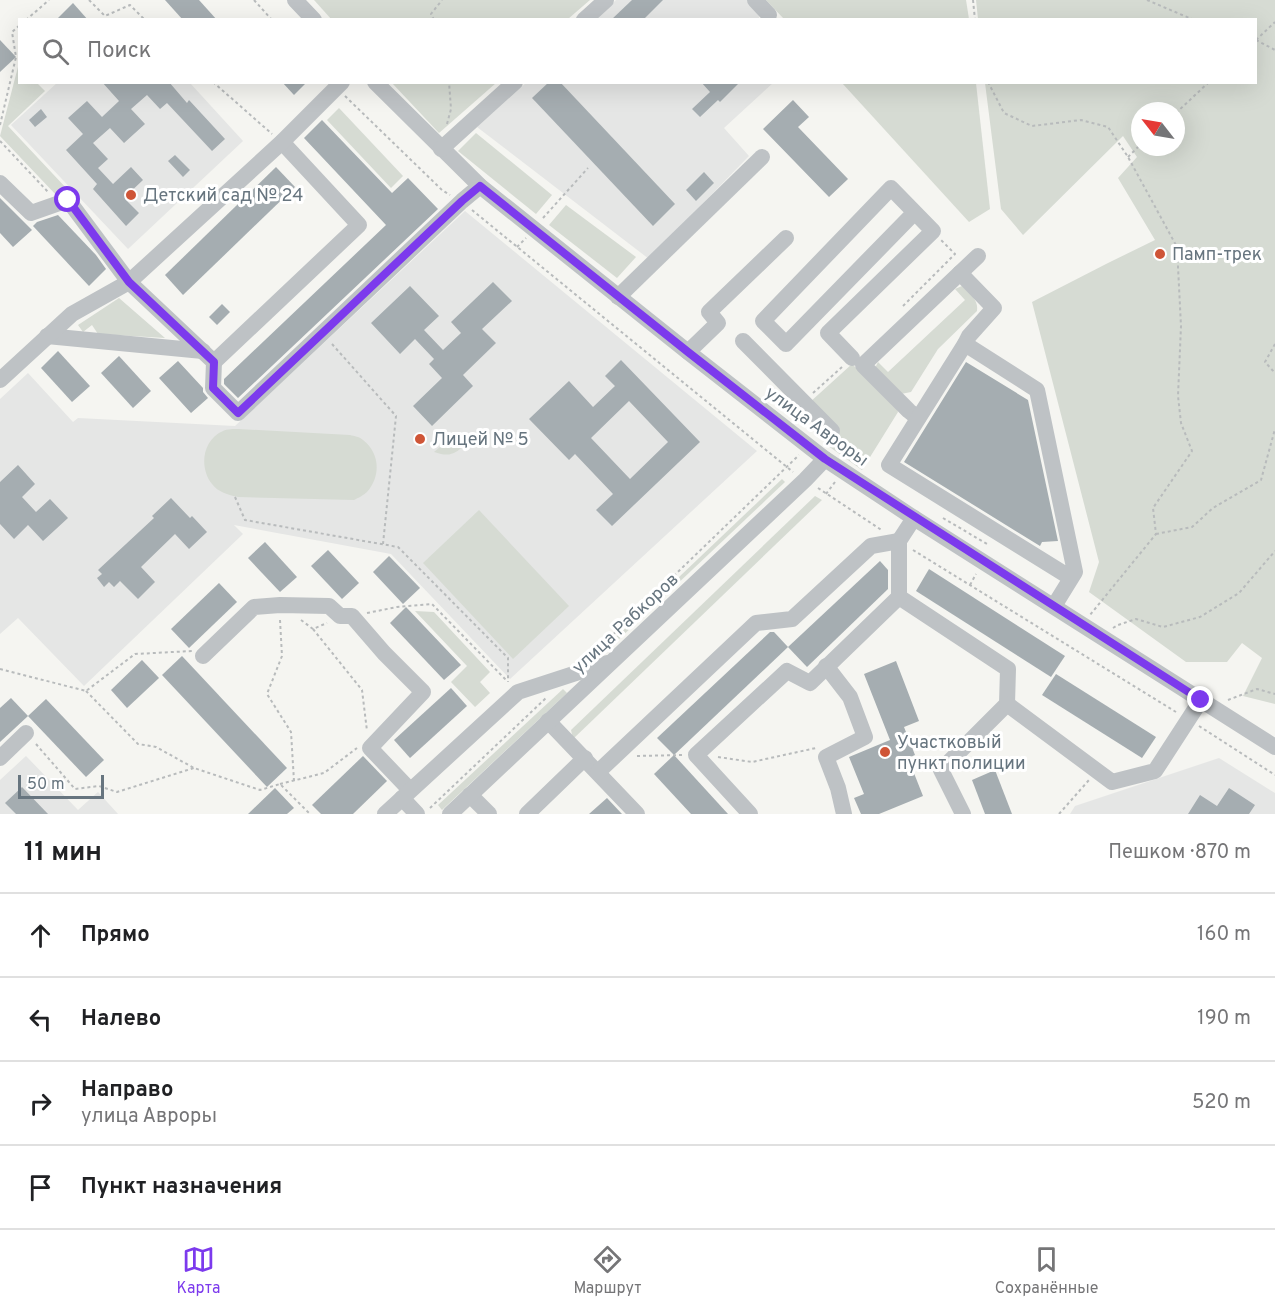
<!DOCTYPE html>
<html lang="ru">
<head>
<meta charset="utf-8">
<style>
  :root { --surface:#fff; --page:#f6f6f6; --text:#202124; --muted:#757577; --line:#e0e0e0; --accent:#7c3aed }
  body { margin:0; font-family:Overpass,sans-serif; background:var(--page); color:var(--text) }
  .compass { position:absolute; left:1131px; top:102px; width:54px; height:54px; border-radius:50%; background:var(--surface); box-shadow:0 6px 24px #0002; rotate:301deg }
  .scale { position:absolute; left:18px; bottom:15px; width:86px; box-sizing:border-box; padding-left:6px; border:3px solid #67757f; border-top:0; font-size:16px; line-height:21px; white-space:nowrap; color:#67757f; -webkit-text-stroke:4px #fff; paint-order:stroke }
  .stop { position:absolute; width:18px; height:18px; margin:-14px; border:4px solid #7c3aed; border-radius:50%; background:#fff }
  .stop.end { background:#7c3aed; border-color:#fff; box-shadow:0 2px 6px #0008 }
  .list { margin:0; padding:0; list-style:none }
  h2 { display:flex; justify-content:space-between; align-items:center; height:78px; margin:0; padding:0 24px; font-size:26px }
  h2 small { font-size:20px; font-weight:400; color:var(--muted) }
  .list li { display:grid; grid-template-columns:39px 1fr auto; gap:18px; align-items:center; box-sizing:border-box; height:84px; padding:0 24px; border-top:2px solid var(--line) }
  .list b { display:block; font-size:22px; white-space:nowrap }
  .list p { margin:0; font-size:20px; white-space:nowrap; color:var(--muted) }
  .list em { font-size:20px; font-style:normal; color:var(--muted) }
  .icon { flex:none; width:33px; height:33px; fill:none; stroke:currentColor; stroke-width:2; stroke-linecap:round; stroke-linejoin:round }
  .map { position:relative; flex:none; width:1275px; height:814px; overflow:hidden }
  .search { position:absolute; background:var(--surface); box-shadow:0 6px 24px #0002; left:18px; right:18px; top:18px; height:66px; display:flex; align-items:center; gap:15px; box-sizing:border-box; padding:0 21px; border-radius:0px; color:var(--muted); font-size:22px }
  .sheet { height:414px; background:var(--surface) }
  nav { display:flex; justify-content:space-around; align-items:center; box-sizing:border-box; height:84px; border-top:2px solid var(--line); background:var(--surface); font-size:16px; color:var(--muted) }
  nav a { display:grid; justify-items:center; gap:3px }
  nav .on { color:var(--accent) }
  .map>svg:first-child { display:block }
</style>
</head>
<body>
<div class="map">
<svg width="1275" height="814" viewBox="0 0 1275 814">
  <rect width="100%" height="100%" fill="#f5f5f1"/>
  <g fill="#e5e6e5">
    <polygon points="616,0 753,0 758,5 759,19 595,20"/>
    <polygon points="57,83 190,83 243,141 128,249 11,125"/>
    <polygon points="526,83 773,83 724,128 749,156 649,259 477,127"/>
    <polygon points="465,211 757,451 510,679 391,554 234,525 243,534 84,686 18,618 0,634 0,399 28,373 73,422 78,418 235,426"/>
    <polygon points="26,756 78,810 98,792 118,814 0,814 0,780"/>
    <polygon points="1219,758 1275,793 1275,814 1070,814 1075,806"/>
  </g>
  <g fill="#d6dbd3" fill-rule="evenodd">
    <polygon points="314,0 590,0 568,19 332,20"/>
    <polygon points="766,0 966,0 969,19 784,19"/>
    <path d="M976,0H1275V704L1243,696L1262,658L1242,643L1227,662H1186L1089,592L1099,562L1032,302L1108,263L1155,240L1118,178L1137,157L1123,136L1023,235L1001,209L985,83L1256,82V20L978,19ZM1140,111H1176V147H1140Z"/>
    <polygon points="19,63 20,82 37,83 45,91 8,126 67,189 58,197 0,136"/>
    <polygon points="392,83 496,83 439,133"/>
    <polygon points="842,83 976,83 990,209 969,222"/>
    <polygon points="339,108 403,176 391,188 327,120"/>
    <polygon points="476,133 552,195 536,214 458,151"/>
    <polygon points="566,205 636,257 617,278 549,225"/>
    <path d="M962,286C969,293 979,300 977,311L938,349L911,392L901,394L875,368L878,362L888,372L965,300L955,289Z"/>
    <polygon points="119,298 165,338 98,334 92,325 83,332 78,325"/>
    <polygon points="852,364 896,407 898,412 862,470 824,443 836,431 809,403"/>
    <path d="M238,429L350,435C354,436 360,437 363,440C380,453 381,476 367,492C364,495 358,498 354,500L238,497C228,495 218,492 212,484C199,468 202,440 223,431C227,429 234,429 238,429Z"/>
    <path d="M446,442L466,443C455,455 449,457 434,452Z"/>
    <polygon points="782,479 785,482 598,659 595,657"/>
    <polygon points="815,496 822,500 573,739 571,730"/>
    <polygon points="479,510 569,606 513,659 423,563"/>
    <polygon points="415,611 434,612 490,672 480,682 490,693 475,707 451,682 467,666"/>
    <polygon points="563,689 567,693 442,810 438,805"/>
  </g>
  <g fill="#a5adb1" fill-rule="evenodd">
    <polygon points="165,0 199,0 217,20 183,20"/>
    <polygon points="632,0 663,0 643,20 611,20"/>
    <polygon points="73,3 88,20 56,20"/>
    <polygon points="0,40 16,57 0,72"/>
    <polygon points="102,82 169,82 187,103 189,100 225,139 212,151 167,103 160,109 147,95 131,109 145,124 124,143 110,128 93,143 108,159 98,168 113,184 131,167 143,180 125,197 125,199 139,213 126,226 93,189 97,184 66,150 83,134 68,118 87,101 102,117 119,101"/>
    <polygon points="282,82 307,82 294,95"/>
    <polygon points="549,82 560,82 675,204 653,226 532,98"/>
    <polygon points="701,82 740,82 720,102 718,100 700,117 692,109 710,92"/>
    <polygon points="793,100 809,117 798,127 848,179 829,197 763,129"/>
    <polygon points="41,109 47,117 35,127 29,120"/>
    <polygon points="322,120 392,193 408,178 438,209 238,398 224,384 224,379 386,225 304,138"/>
    <polygon points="175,155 190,170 183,177 168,161"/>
    <polygon points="276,167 295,187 183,295 165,275"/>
    <polygon points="704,172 714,183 696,201 686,190"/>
    <polygon points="0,198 32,230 13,247 0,233"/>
    <polygon points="58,215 96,255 106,269 89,286 33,226 37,222"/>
    <polygon points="493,282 512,301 482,329 496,343 463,375 473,386 432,426 413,406 442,378 429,364 434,359 415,339 400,354 371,323 410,286 439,316 424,330 443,350 461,333 451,322"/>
    <polygon points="222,304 230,312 217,325 209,317"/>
    <polygon points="58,351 90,386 72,402 41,368"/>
    <polygon points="119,356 151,391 133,408 101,373"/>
    <path d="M621,360L700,442L612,526L596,510L613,494L575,454L569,460L529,419L569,381L593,407L615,386L605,376ZM629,401L668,442L630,479L591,438Z"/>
    <polygon points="178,361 203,388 203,392 208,398 191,413 159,378"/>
    <polygon points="966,362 1028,400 1058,541 1042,542 1040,546 904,462"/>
    <polygon points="18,465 35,484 22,497 36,512 50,499 68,518 43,541 28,525 14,539 0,524 0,482"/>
    <polygon points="171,498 190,518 192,516 207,532 189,549 175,534 141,567 155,582 138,599 120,581 114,587 109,582 104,587 97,578 102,574 98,570 154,518 152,516"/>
    <polygon points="265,542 297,577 280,592 248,558"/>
    <polygon points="328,550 359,583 342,599 311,566"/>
    <polygon points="389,556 420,588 403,604 373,572"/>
    <polygon points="880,561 888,570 888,589 807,667 788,647"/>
    <polygon points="929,569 1065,656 1051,677 916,591"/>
    <polygon points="219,583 237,602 189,648 171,629"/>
    <polygon points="406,607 461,665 444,680 390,623"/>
    <polygon points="770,632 774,632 788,647 674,755 657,738"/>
    <polygon points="182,656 287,768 267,787 162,675"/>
    <polygon points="142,660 159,678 127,708 111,690"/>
    <polygon points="896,661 919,721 904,727 915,755 908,758 923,796 879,814 861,814 854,798 864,794 849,757 890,740 864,674"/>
    <polygon points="1056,674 1156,737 1142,758 1042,695"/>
    <polygon points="451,688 467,706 410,758 394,740"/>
    <polygon points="11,698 28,716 0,742 0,708"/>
    <polygon points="46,699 104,760 86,777 28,716"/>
    <polygon points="674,755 728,814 691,814 654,774"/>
    <polygon points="363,756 387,781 353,814 321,814 312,805"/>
    <polygon points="995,770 1012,814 985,814 972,780"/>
    <polygon points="22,787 48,814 16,814 5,803"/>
    <polygon points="275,788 294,808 287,814 248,814"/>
    <polygon points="1229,788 1255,805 1249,814 1188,814 1200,795 1217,806"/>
    <polygon points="607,798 622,814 589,814"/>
  </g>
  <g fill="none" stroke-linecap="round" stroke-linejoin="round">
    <g stroke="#b8bbbc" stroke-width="2" stroke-dasharray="3 3" stroke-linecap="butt">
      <polyline points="89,0 105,16 130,5 145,20"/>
      <polyline points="254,0 272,20"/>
      <polyline points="973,0 975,20"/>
      <polyline points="1147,0 1194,20"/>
      <polyline points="26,20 49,0"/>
      <polyline points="434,20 431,14 442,0"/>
      <polyline points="1256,40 1275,22"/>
      <polyline points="1256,40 1275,50"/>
      <polyline points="213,82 272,134"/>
      <polyline points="988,82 1004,113 1032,126 1081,120 1108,127 1128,157 1177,247 1181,326 1178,396 1181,423 1192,451 1153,508 1156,534 1090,615"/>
      <polyline points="345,96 442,190 450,195"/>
      <polyline points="1176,113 1209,82"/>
      <polyline points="447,124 451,109 449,82"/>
      <polyline points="0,125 16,57 12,32 20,25"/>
      <polyline points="0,141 49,193"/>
      <polyline points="1128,157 1140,145"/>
      <polyline points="472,210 793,472"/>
      <polyline points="543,218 588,168"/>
      <polyline points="517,247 526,238"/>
      <polyline points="903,306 955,254 941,240"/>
      <polyline points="332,344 396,416 383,544"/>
      <polyline points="1275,344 1265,362 1275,373"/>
      <polyline points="813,393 842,367"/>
      <polyline points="818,488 883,531"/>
      <polyline points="826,494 835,482"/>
      <polyline points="235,497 245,520 398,547 508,658 508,682"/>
      <polyline points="943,518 987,544"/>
      <polyline points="1156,534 1192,527 1213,508 1261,480 1275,429"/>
      <polyline points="913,550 1176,712"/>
      <polyline points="970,585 976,574"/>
      <polyline points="367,613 397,607 432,604 507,681"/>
      <polyline points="280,620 282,656 267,694 291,732 294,781"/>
      <polyline points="301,620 313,629 327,623"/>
      <polyline points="1113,628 1118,625 1136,619 1163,627 1200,617 1239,593 1275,551"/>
      <polyline points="313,629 362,690 367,731"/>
      <polyline points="596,651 799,455"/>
      <polyline points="0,669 86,691 135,654 192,651"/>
      <polyline points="86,691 138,744 156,747 194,768 260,790 280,784 310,814"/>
      <polyline points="1228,700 1257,689 1275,694"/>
      <polyline points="1199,726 1275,775"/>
      <polyline points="36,744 75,789 99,786 117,792 194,768"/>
      <polyline points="637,756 682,755"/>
      <polyline points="718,757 752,762 816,748"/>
      <polyline points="280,784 324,773 357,748"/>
      <polyline points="430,808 546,698"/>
      <polyline points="1059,814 1089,780"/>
    </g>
    <g stroke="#bec2c5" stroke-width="16">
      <polyline points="295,0 314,20"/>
      <polyline points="755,0 769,15"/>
      <polyline points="584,20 606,0"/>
      <polyline points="375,82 480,186 688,352 825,459 914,518 1275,747"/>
      <polyline points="441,149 515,82"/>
      <polyline points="0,183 31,213 68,200 129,282 214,362 213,388 238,413 462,201 480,186"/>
      <polyline points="960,273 994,308 969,336 965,344"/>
      <polyline points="618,297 762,157"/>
      <polyline points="47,336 203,351"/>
      <polyline points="743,341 832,431"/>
      <polyline points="688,352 718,323 709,312 786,238"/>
      <polyline points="852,358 828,333 933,231 891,188 763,321 786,344 914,213"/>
      <polyline points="214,362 359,225 282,142"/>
      <polyline points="0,380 72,314 129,282 282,142 342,82"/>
      <polyline points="918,418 909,411 863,365 978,256"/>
      <polyline points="899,597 1008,669 1007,704 941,770 963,814"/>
      <polyline points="1054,606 1075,572 1037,390 965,344 889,465 1071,578"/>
      <polyline points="203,656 254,607 280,605 329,606 340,616 352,616 384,653 423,692 370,748 410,790"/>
      <polyline points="826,666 850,697 865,737 826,757 838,788 844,814"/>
      <polyline points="1007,704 1112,782 1155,771 1201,700"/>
      <polyline points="548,721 637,814"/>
      <polyline points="0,758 26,733"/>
      <polyline points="598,772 756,623 792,619 871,546 899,541"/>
      <polyline points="470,795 489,814"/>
      <polyline points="402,798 417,814"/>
      <polyline points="385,814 518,692 607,663"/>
      <polyline points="450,814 805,480 825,459"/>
      <polyline points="527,814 585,758"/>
      <polyline points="750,814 696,755 787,671 810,683 899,597 899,541 914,518"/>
    </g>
  </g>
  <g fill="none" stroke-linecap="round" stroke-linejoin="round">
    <polyline stroke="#7c3aed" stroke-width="8" points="68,200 129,282 214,362 213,388 238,413 462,201 480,186 688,352 825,459 1201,700"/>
  </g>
  <g fill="#cf5537" stroke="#fff" stroke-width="2">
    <circle cx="131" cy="195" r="6"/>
    <circle cx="1160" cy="254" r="6"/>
    <circle cx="420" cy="439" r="6"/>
    <circle cx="885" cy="752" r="6"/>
  </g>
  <g text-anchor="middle" stroke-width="6" stroke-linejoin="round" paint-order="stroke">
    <g font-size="18" fill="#67757f" stroke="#fff" text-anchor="start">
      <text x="143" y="201">Детский сад № 24</text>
      <text x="1172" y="260">Памп-трек</text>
      <text x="432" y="445">Лицей № 5</text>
      <text x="897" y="748">Участковый<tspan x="897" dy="21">пункт полиции</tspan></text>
    </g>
    <g font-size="18" fill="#67757f" stroke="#fff">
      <text transform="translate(817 426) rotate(36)" y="6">улица Авроры</text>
      <text transform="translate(625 623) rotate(-43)" y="6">улица Рабкоров</text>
    </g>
  </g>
</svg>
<svg class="compass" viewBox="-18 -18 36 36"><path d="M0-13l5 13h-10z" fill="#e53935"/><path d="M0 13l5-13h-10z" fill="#757577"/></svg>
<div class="scale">50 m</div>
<div class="stop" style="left:68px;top:200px"></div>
<div class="stop end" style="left:1201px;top:700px"></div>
<div class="search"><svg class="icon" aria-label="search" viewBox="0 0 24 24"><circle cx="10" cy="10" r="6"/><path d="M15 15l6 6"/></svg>Поиск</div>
</div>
<section class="sheet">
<h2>11 мин<small>Пешком · 870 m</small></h2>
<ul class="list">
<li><svg class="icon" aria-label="ahead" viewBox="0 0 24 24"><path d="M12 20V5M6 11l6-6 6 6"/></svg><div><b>Прямо</b></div><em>160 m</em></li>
<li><svg class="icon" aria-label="left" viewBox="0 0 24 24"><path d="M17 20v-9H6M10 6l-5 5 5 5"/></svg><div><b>Налево</b></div><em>190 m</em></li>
<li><svg class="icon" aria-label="right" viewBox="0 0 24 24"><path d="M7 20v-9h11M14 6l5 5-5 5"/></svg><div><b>Направо</b><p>улица Авроры</p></div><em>520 m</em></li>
<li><svg class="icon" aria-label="arrive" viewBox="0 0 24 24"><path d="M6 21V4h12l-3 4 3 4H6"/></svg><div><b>Пункт назначения</b></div></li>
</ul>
</section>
<nav>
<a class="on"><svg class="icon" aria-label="map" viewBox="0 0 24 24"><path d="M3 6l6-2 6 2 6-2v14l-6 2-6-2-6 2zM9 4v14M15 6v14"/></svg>Карта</a>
<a><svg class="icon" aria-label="directions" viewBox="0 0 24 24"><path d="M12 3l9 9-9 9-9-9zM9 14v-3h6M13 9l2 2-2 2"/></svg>Маршрут</a>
<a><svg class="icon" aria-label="saved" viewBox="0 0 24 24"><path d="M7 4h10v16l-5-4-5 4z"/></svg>Сохранённые</a>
</nav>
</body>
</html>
